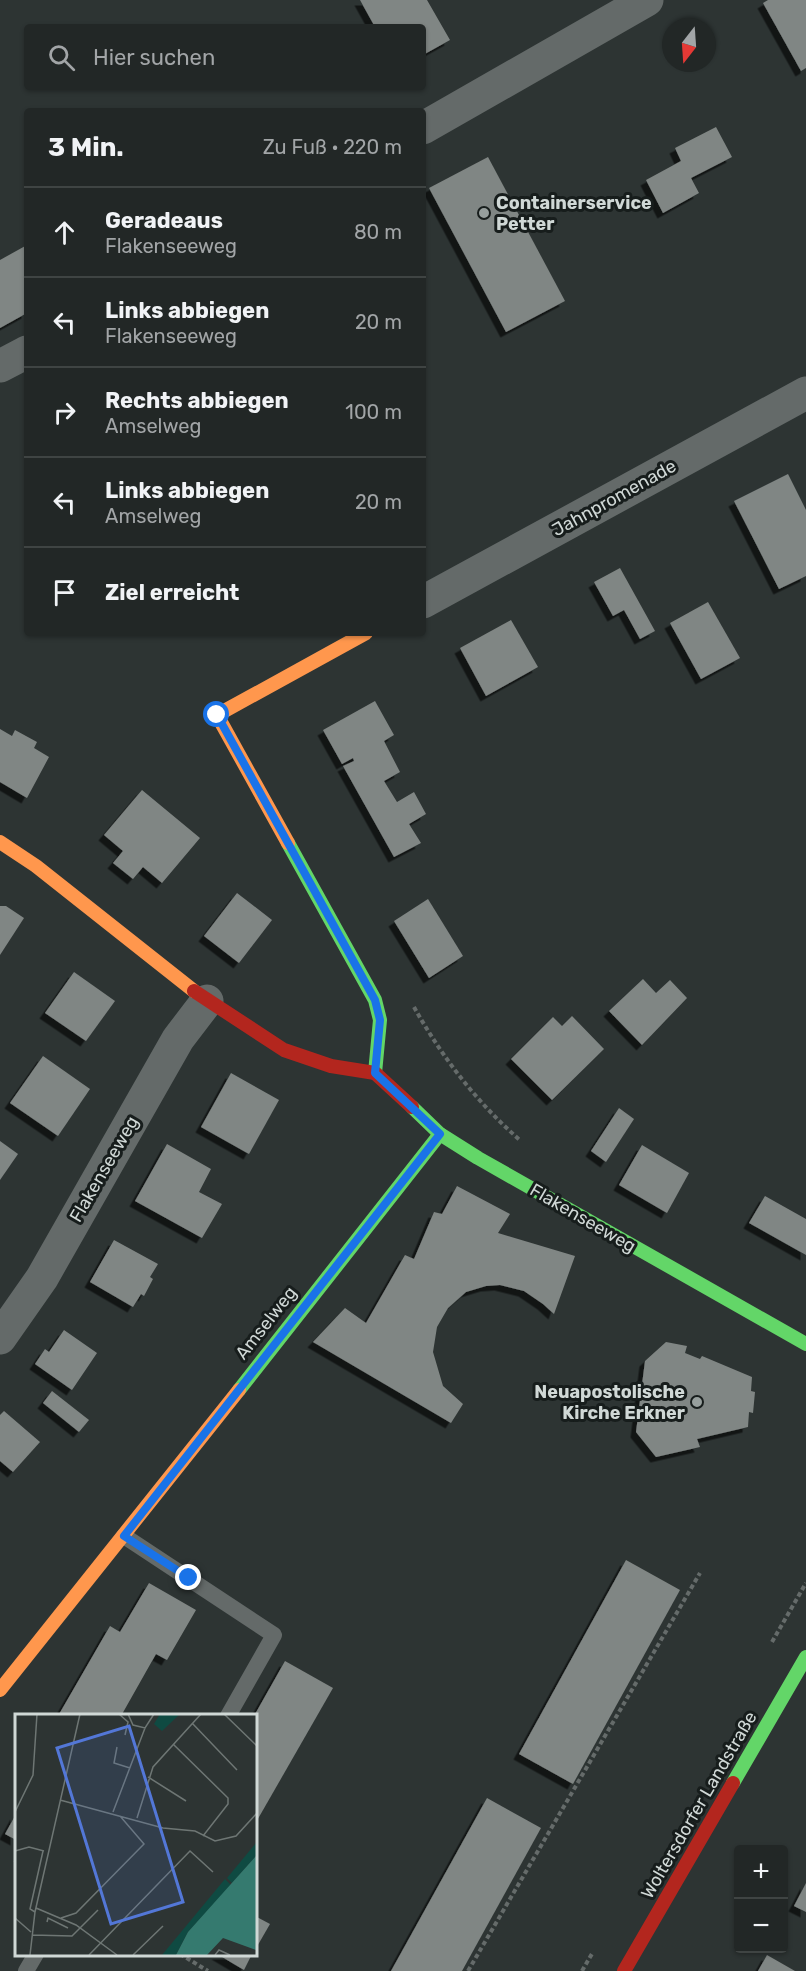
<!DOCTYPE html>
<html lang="de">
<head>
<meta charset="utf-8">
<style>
  :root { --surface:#222726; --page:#2e3332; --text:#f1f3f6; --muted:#a2a5a7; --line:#3f4443 }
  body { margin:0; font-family:Rubik,sans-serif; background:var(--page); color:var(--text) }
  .controls { position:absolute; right:18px; bottom:18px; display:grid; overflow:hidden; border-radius:6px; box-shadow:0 2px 4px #0004 }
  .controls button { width:54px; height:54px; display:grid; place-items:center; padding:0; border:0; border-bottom:2px solid var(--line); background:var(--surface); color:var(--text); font:30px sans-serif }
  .compass { position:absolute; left:662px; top:18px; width:54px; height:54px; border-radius:50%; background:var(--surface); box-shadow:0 2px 4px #0004; rotate:197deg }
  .stop { position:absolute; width:18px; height:18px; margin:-14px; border:4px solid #1a73e8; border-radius:50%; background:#fff }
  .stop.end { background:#1a73e8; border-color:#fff; box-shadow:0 2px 6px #0008 }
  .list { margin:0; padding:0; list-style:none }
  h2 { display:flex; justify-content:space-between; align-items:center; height:78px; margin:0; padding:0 24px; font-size:26px }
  h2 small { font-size:20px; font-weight:400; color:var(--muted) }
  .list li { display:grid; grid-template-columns:39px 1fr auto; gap:18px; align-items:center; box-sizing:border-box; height:90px; padding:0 24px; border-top:2px solid var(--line) }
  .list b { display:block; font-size:22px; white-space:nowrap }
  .list p { margin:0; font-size:20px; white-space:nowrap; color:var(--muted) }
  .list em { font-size:20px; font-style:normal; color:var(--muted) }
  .icon { flex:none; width:33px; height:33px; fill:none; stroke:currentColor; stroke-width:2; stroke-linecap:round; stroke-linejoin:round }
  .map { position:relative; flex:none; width:806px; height:1971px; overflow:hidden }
  .search { position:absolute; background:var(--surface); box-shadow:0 2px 4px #0004; left:24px; top:24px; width:402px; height:66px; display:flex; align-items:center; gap:15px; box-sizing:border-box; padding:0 21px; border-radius:6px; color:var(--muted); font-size:22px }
  .panel { position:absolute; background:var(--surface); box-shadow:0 2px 4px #0004; left:24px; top:108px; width:402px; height:528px; border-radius:6px }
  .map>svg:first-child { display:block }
</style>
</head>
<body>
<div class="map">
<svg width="806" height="1971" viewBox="0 0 806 1971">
  <defs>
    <filter id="shadow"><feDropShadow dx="-5.5" dy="5.5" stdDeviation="0" flood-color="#0009"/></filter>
  </defs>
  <rect width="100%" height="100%" fill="#2d3433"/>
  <g fill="#808684" filter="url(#shadow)">
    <polygon points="360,0 427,0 450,40 423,55 423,27 375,27"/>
    <polygon points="768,0 806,0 806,68 801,71 763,3"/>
    <polygon points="716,127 732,157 691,178 699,193 663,213 646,180 681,161 675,148"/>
    <polygon points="488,157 565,301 506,332 429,188"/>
    <polygon points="27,245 27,313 0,328 0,260"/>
    <polygon points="788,474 806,510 806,576 779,589 734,501"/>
    <polygon points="620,568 655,631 640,639 624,610 613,616 594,582"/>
    <polygon points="708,602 740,658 701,679 670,623"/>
    <polygon points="511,620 538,667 486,696 460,648"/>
    <polygon points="375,701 394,735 384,741 400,772 384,781 397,802 414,792 426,814 409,824 421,843 394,857 343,766 354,761 353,758 342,764 323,730"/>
    <polygon points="0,729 12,736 15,730 37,742 34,748 49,757 27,798 0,782"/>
    <polygon points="142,790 200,838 162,883 143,867 133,879 113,863 123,851 104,835"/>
    <polygon points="237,893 272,920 239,963 204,936"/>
    <polygon points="428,899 463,956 429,978 394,921"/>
    <polygon points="0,906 6,906 24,918 0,955"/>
    <polygon points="74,972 115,1001 86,1041 45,1013"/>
    <polygon points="643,979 656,993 670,980 687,998 642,1045 609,1011"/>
    <polygon points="572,1016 604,1049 552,1100 511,1059 553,1017 562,1026"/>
    <polygon points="43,1056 90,1089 58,1136 10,1103"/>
    <polygon points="231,1073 279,1100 249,1154 201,1127"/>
    <polygon points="619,1108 634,1119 606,1162 591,1151"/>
    <polygon points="0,1141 18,1154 0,1180"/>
    <polygon points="167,1144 211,1169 199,1192 222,1204 202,1238 135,1201"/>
    <polygon points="642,1145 689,1173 667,1213 619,1185"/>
    <polygon points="457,1186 510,1214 498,1233 575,1256 554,1314 543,1304 524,1291 500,1285 486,1286 466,1292 448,1308 437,1327 433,1352 443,1386 463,1404 451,1423 313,1342 345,1308 366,1323 405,1255 414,1259 434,1212 442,1214"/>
    <polygon points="765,1196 806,1219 806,1255 749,1223"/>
    <polygon points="114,1240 158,1264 150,1277 153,1279 144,1296 141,1294 133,1307 90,1282"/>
    <polygon points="64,1330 97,1353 72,1390 35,1364 45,1349 49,1352"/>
    <polygon points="666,1342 687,1346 685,1353 700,1359 702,1356 752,1377 751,1391 755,1392 753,1413 749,1412 748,1427 697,1439 700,1447 656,1457 636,1432 645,1361"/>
    <polygon points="52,1391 89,1420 79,1432 43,1403"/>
    <polygon points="4,1411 40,1442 13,1472 0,1461 0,1415"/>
    <polygon points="626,1560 680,1590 573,1784 519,1754"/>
    <polygon points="149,1583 196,1610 167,1660 156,1654 121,1716 58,1716 110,1626 120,1632"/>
    <polygon points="285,1661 333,1688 255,1824 254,1716"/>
    <polygon points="487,1798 541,1828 462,1971 391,1971"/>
    <polygon points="16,1814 16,1840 5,1834"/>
    <polygon points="806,1883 806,1912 794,1906"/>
    <polygon points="255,1916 270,1924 255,1950"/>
    <polygon points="217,1954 252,1954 244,1970"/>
    <polygon points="767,1955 795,1971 758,1971"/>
  </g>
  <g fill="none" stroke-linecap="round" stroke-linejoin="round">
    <g stroke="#656b6a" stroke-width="4" stroke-dasharray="4.5 3" stroke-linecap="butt">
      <path d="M414,1007C442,1057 477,1103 521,1141"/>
      <polyline points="772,1642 806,1583"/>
      <polyline points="15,1860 16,1861"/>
      <polyline points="180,1954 208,1971"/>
      <polyline points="468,1971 700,1573"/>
      <polyline points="582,1971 593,1952"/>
    </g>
    <g stroke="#646a69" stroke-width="16">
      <polyline points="124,1536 274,1635 228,1716"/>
      <polyline points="26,1971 36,1954"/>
    </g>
    <g stroke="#646a69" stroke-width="33">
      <polyline points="423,128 647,0"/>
      <polyline points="0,366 27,352"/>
      <polyline points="423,602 806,393"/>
      <polyline points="0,1338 42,1278 178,1039 207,1001"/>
    </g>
    <g stroke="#63d668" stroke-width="14">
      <polyline points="288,843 375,1000 380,1020 375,1073"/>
      <polyline points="412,1107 440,1134 478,1158 806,1344"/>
      <polyline points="239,1390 440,1134"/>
      <polyline points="733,1783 806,1657"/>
    </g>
    <g stroke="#ff974d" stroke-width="14">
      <polyline points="0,842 36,866 194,991"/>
      <polyline points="288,843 217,715 366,633"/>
      <polyline points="0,1690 239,1390"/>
    </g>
    <g stroke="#b3261e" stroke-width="14">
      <polyline points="194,991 284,1050 331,1066 375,1073 412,1107"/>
      <polyline points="624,1971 733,1783"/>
    </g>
  </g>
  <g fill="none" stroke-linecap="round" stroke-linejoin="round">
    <polyline stroke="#1a73e8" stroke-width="8" points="189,1578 124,1536 440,1134 375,1073 380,1020 375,1000 217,715"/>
  </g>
  <g fill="#979f9d" stroke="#171d1c" stroke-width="2">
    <circle cx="484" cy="213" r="6"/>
    <circle cx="697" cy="1402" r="6"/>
  </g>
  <g text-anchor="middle" stroke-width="6" stroke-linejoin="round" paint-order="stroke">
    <g font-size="18" font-weight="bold" fill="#d0d8d6" stroke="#171d1c" text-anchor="start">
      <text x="496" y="209">Containerservice<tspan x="496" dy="21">Petter</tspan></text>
      <text x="685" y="1398" text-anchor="end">Neuapostolische<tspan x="685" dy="21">Kirche Erkner</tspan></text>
    </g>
    <g font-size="18" fill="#d0d8d6" stroke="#171d1c">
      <text transform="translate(614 498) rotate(-29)" y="6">Jahnpromenade</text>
      <text transform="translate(104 1169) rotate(-60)" y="6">Flakenseeweg</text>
      <text transform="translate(583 1218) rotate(30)" y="6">Flakenseeweg</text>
      <text transform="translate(266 1323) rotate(-52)" y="6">Amselweg</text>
      <text transform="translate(699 1805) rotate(-60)" y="6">Woltersdorfer Landstraße</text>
    </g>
  </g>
  <g transform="translate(15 1714)">
    <rect width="242" height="242" fill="#2d3433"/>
    <path d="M145,0H165L147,17L139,10ZM241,129V142L217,169L212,164ZM210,165L216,171L173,218L161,241H147Z" fill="#0f4a42"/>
    <path d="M241,142V236L208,224L192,241H161L173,218Z" fill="#357a6f"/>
    <path fill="none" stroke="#6e7674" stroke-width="1.5" d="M104,0L113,8L110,21M113,0L118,11L130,14L139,0M209,0L242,32M177,9L222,56M158,30L213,84V90L188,122M102,33L99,49L115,54M133,63L171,87M45,86L148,114L180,117L200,127L221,122L242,99M0,98L18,61L22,0M98,98L130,14M122,104L138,53L186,0M0,137L14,133L29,137M21,194L61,211L102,241M20,198L15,195L28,137M0,204L16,218M46,204L61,199L129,130L105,102M32,208L33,204L53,214M17,221L57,222L83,196M15,241L20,198L65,0M74,241L175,137L198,158M118,241L148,212M200,241L204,236L215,241"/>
    <path fill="#5377d7" fill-opacity="0.15" stroke="#5377d7" stroke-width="3" d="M114,12L168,188L96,210L42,34Z"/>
    <rect width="242" height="242" fill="none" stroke="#d0d8d6" stroke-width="3"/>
  </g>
</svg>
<div class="controls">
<button>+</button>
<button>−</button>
</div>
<svg class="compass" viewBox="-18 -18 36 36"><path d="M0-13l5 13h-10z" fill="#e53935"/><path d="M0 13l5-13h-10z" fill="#a2a5a7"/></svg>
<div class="stop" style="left:217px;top:715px"></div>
<div class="stop end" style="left:189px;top:1578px"></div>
<div class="search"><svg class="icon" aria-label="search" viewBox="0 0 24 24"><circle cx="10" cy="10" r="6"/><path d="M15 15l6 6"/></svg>Hier suchen</div>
<section class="panel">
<h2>3 Min.<small>Zu Fuß · 220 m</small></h2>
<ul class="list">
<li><svg class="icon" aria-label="ahead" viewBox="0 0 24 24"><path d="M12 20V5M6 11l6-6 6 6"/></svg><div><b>Geradeaus</b><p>Flakenseeweg</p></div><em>80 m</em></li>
<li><svg class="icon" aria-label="left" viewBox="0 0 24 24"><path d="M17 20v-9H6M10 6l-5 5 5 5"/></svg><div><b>Links abbiegen</b><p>Flakenseeweg</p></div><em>20 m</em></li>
<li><svg class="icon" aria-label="right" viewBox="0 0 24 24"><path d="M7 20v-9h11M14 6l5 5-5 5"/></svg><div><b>Rechts abbiegen</b><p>Amselweg</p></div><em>100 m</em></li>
<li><svg class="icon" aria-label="left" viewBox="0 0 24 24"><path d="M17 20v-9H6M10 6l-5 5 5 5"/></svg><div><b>Links abbiegen</b><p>Amselweg</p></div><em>20 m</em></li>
<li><svg class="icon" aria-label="arrive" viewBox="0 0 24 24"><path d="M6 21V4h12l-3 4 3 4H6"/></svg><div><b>Ziel erreicht</b></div></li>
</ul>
</section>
</div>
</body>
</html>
